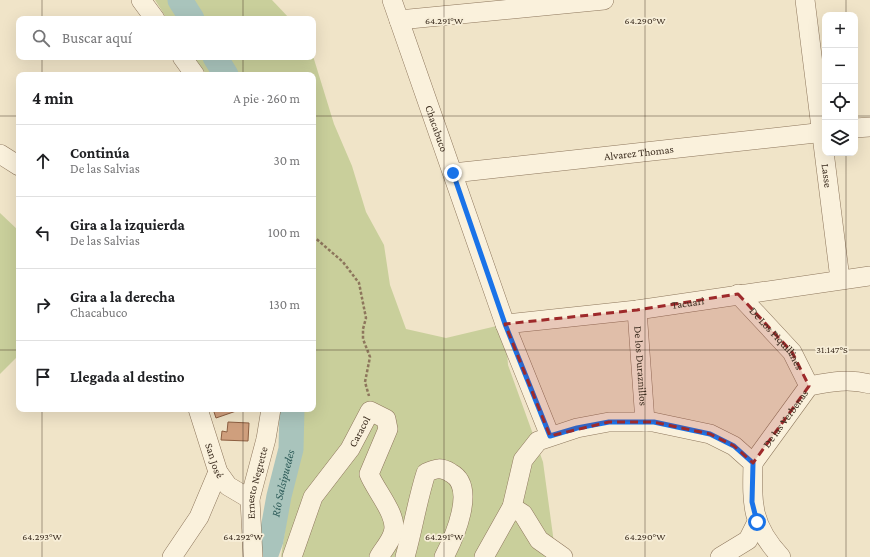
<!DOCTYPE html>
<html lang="es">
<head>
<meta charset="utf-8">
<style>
  :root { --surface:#fff; --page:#f2f2f2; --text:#202124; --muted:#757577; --line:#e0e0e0 }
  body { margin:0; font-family:"Crimson Pro",serif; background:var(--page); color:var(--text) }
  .controls { position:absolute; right:12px; top:12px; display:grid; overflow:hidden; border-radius:8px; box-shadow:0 4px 16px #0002 }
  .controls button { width:36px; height:36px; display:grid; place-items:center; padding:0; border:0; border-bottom:1px solid var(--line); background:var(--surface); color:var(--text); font:20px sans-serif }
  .stop { position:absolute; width:12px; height:12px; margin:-9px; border:3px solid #1a73e8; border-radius:50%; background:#fff }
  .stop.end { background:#1a73e8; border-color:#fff; box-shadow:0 1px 4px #0008 }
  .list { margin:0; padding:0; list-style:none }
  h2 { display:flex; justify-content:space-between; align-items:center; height:52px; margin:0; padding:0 16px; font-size:17px }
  h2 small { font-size:13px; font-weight:400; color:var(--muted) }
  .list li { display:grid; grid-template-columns:26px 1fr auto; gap:12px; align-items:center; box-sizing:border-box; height:72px; padding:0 16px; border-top:1px solid var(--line) }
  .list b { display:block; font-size:15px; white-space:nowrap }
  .list p { margin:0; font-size:13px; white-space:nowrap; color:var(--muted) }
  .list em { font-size:13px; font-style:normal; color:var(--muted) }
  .icon { flex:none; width:22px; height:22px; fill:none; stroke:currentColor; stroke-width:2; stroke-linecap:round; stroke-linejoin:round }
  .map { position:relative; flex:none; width:870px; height:557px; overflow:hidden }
  .search { position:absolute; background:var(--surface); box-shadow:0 4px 16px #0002; left:16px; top:16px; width:300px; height:44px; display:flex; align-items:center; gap:10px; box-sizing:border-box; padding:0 14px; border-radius:8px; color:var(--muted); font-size:15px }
  .panel { position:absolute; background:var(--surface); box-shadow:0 4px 16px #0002; left:16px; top:72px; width:300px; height:340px; border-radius:8px }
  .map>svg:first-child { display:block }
</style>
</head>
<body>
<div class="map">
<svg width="870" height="557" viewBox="0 0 870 557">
  <rect width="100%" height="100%" fill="#f0e4c8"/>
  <g fill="#c9cf9b">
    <polygon points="155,0 272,0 290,19 167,19"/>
    <polygon points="313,56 334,124 352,166 366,212 384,245 390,285 406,329 446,338 505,324 508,365 543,462 554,543 558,557 281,557 301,422 301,409 313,409 313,75 207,75 194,57"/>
    <polygon points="0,213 19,231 19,355 0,374"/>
  </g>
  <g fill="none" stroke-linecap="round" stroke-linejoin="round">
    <g stroke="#a9c4bc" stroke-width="25">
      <polyline points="180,0 192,19"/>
      <polyline points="215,57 226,75"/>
      <path id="s1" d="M265,557L271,540L279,496L291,449L292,409"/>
    </g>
  </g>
  <g fill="#cf9f7d" stroke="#8d5f41">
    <polygon points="213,409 242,409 216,418"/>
    <polygon points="228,422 249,423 248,441 221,440 222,431 227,432"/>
  </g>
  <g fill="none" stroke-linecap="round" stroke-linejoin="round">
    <g stroke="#8d765c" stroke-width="20">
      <g id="minor">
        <polyline points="141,0 155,19"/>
        <path id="s2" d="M392,0L505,324L550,436"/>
        <path id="s3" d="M805,0L840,279"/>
        <polyline points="399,20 604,0"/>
        <polyline points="182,57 195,75"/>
        <polyline points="855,128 870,127"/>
        <polyline points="0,154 19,166"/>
        <path id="s4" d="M453,173L825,132"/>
        <path id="s5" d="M738,294L792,352L809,386"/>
        <path id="s6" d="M637,310L645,422"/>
        <path id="s7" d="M505,324L637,310L870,276"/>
        <path id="s8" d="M198,409L218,472L228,486L250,499"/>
        <path id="s9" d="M753,463L809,386C830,382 849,378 870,384"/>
        <polyline points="512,507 523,514 539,540 563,557"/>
        <polyline points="172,557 199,517 218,472"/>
        <path id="s10" d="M253,557L250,499L266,439L271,409"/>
        <path id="s11" d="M292,557L313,497L350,449L370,411L386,419L388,429L369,474C375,490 399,516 393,533C391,541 383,550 379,557"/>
        <path d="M405,557C413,529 417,501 426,473C436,468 441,467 451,473C477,487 454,538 444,557"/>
        <path d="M484,557L512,507L523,460L538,441L577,428L609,422H653L710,434L734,446L753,463C752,504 751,525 781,557"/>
        <polyline points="720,557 748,540 757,522"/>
      </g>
    </g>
    <g stroke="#8d765c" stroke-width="2.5" stroke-dasharray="3 2" stroke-linecap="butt">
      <polyline points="313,218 314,217"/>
      <polyline points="313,236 343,262 359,283 366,318 363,329 363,339 370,357 365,382 369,396"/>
    </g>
    <use href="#minor" stroke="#faf1dc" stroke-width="19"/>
  </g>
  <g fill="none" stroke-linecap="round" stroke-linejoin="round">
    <polyline stroke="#1a73e8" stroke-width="5" points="453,173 505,324 550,436 577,428 609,422 654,422 710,434 734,446 753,463 752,502 757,522"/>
  </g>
  <path fill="#9e2a2b" fill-opacity="0.2" stroke="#9e2a2b" stroke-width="3" stroke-dasharray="8 5" stroke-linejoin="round" d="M738,294L792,352L809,386L753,463L734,446L710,434L653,422H609L550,436L505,324L637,310Z"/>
  <path fill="none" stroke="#3d2e20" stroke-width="1" stroke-opacity="0.45" d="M42,0V19M243,0V19M444,0V557M645,0V557M846,0V15M42,57V75M243,57V75M0,116H19M313,116H825M855,116H870M846,153V557M0,350H19M313,350H870M42,409V557M243,409V557"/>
  <g text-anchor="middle" stroke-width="3.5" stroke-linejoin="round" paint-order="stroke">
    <g font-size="11" fill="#3d2e20" stroke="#f7eed8">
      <text dy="4" stroke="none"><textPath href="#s2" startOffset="136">Chacabuco</textPath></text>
      <text dy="4" stroke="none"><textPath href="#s4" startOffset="187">Alvarez Thomas</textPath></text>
      <text dy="4" stroke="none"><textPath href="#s3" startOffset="177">Lasse</textPath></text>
      <text dy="4" stroke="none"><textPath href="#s7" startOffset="184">Tacuari</textPath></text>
      <text dy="4" stroke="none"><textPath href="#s5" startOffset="59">De Los Piquillines</textPath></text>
      <text dy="4" stroke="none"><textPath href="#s6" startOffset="56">De los Duraznillos</textPath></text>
      <text dy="4" stroke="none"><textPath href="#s9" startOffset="55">De las Verbenas</textPath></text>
      <text dy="4" stroke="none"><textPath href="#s11" startOffset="144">Caracol</textPath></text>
      <text dy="4" stroke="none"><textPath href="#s8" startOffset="54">San José</textPath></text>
      <text dy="4" stroke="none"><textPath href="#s10" startOffset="75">Ernesto Negrette</textPath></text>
    </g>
    <g font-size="12" font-style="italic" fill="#2f5d5a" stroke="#f7eed8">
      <text dy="4" stroke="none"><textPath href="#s1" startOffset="76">Río Salsipuedes</textPath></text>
    </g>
  </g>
  <g font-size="10" text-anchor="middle" fill="#3d2e20" stroke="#f7eed8" stroke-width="3.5" stroke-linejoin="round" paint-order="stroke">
    <text x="444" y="24">64.291°W</text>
    <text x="645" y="24">64.290°W</text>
    <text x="832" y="353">31.147°S</text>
    <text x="42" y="540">64.293°W</text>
    <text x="243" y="540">64.292°W</text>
    <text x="444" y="540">64.291°W</text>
    <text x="645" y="540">64.290°W</text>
  </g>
</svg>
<div class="controls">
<button>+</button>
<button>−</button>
<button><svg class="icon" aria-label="locate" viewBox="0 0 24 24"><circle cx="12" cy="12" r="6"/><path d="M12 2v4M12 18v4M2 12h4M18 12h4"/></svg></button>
<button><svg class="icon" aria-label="layers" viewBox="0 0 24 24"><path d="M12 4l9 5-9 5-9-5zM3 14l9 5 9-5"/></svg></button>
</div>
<div class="stop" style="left:757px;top:522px"></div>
<div class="stop end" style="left:453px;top:173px"></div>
<div class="search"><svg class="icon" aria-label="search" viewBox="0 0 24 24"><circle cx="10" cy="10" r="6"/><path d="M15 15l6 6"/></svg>Buscar aquí</div>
<section class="panel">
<h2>4 min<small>A pie · 260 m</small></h2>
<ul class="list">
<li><svg class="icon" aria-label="ahead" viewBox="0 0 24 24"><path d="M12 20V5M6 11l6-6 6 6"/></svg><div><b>Continúa</b><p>De las Salvias</p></div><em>30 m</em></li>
<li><svg class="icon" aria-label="left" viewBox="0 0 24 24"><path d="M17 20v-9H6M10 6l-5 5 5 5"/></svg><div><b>Gira a la izquierda</b><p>De las Salvias</p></div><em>100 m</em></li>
<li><svg class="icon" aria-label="right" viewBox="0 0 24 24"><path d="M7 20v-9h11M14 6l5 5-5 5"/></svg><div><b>Gira a la derecha</b><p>Chacabuco</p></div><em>130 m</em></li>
<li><svg class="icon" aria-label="arrive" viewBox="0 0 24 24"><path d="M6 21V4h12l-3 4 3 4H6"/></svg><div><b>Llegada al destino</b></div></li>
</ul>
</section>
</div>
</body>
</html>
